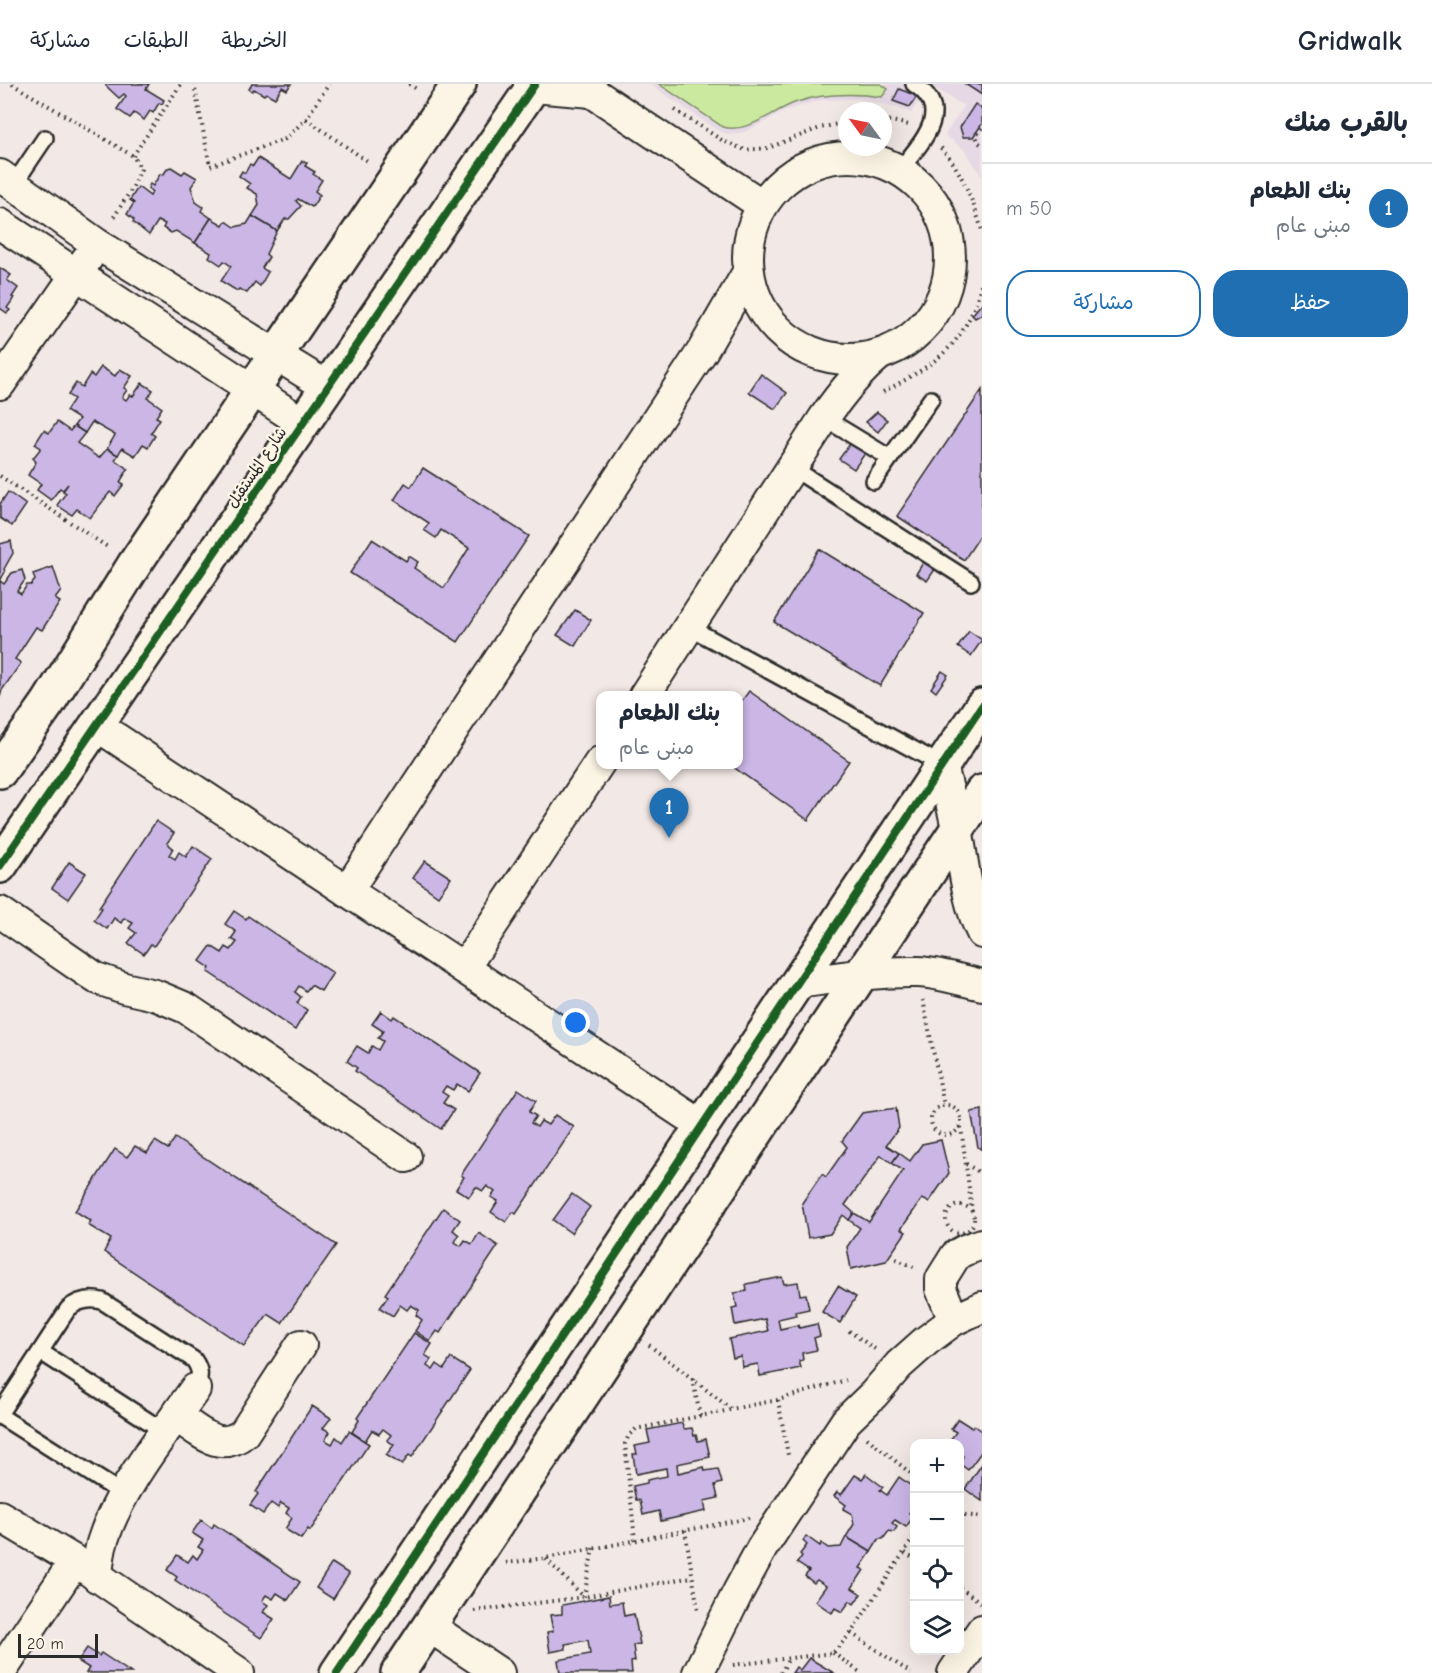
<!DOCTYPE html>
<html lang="ar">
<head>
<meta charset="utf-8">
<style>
  :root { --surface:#fff; --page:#f2f2f3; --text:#1f2937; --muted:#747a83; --line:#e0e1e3; --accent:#1f6fb2 }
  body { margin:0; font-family:"Comic Neue","Playpen Sans Arabic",sans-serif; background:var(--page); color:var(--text); direction:rtl }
  .controls { position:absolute; right:18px; bottom:18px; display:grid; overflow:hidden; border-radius:12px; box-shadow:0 6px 24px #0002 }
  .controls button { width:54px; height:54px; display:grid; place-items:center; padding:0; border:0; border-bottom:2px solid var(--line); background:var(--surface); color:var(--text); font:30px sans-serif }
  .compass { position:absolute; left:838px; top:18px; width:54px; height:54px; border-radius:50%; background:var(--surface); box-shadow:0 6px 24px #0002; rotate:303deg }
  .scale { position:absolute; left:18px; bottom:15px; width:80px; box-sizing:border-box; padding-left:6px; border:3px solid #2b2b2b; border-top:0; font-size:16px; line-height:21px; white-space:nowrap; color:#2b2b2b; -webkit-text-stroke:4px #fcf5e5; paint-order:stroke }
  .you { position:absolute; left:576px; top:939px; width:21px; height:21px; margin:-15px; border:4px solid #fff; border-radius:50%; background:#1a73e8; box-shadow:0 0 0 9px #1a73e833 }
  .badge { display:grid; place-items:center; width:39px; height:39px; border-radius:50%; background:var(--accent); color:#fff; font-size:20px; font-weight:700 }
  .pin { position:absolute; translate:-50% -50px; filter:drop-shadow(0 2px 3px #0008) }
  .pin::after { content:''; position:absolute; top:32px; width:21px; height:18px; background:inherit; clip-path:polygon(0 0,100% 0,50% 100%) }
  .popup { position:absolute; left:596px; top:607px; width:147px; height:78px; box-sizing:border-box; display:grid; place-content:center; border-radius:12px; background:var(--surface); filter:drop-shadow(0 2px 4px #0005); font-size:20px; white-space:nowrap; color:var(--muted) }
  .popup b { font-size:22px; color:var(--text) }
  .popup::after { content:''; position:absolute; left:50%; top:100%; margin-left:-12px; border:12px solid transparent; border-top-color:var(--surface) }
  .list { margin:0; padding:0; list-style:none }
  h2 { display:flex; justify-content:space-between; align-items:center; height:78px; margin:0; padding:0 24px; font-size:26px }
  h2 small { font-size:20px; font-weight:400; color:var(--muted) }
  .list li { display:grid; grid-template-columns:39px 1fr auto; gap:18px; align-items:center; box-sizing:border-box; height:90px; padding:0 24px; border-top:2px solid var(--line) }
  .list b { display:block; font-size:22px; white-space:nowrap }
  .list p { margin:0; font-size:20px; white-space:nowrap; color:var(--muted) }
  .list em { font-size:20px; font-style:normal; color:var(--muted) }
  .actions { display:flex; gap:12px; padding:18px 24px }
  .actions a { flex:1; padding:14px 0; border:2px solid var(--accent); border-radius:24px; text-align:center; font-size:21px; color:var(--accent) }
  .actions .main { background:var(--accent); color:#fff }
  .icon { flex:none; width:33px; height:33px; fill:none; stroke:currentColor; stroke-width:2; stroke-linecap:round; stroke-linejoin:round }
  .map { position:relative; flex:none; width:982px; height:1589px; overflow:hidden; direction:ltr }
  header { display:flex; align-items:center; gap:36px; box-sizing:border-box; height:84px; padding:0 30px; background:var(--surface); border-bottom:2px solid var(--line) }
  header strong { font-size:28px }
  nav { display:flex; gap:33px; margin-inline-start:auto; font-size:21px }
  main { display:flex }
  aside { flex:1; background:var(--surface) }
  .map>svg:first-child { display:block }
</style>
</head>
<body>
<header>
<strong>Gridwalk</strong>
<nav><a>الخريطة</a><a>الطبقات</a><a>مشاركة</a></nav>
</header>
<main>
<aside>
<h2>بالقرب منك<small></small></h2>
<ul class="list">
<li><span class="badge">1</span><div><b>بنك الطعام</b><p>مبنى عام</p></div><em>50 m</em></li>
</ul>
<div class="actions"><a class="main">حفظ</a><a>مشاركة</a></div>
</aside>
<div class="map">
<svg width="982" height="1589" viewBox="0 0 982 1589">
  <rect width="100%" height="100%" fill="#f2e8e5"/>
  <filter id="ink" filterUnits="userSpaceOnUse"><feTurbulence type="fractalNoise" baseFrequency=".0167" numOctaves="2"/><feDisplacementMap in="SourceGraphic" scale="12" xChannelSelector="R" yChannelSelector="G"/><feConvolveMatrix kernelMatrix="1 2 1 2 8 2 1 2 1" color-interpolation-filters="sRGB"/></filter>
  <g filter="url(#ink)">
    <polygon fill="#e6d9e5" points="650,0 982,0 982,93 966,67 945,51 964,22 930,1 911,29 894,23 859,15 822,16 787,26 745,48 727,50 715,45"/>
    <path fill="#cce9a0" stroke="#7c8a66" stroke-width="1.5" d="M659,0H881L888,5L882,13C853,9 825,9 797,18C773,26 749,50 723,43Z"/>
    <g fill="#cbb6e6" stroke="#2b2b2b" stroke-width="1.5">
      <polygon points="106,0 149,0 146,5 164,16 162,20 159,19 153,29 150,27 144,36 134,29 130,34 117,25 126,12 124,10 119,14 106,2"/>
      <polygon points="252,0 291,0 287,6 282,3 275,14 266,9 264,11 254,5 252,7 249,5"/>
      <polygon points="965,0 982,0 982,11"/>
      <polygon points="899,5 917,12 910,23 893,17"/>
      <polygon points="975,20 982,25 982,40 973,53 963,53 960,43"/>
      <polygon points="258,74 291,95 302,77 307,79 305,82 315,88 313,90 322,96 315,107 320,111 312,123 298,115 296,117 301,122 289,135 285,135 277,147 252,132 259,121 257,110 247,104 250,100 239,92 242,87 245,89 250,80 253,82"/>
      <polygon points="171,83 182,90 185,87 197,94 191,103 196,118 203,123 201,127 211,134 195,159 176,147 171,149 163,144 165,140 158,137 149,151 133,138 134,136 127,130 134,119 130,116 138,103 150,112 152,108 148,104 150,100 153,102 160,90 163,91 168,84"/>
      <polygon points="252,132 277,147 266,170 269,173 262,184 268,188 260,202 255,198 247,209 239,205 237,207 221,197 231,182 224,177 221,181 209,173 211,169 195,159 211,134 223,141 226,137 235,143 247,140"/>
      <polygon points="0,184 11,191 7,196 18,204 12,213 14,214 7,224 10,226 7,229 0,224"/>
      <polygon points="982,219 982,230 975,234 972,231"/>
      <polygon points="101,283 115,292 120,285 132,292 124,304 127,306 122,313 126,316 130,311 133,312 142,299 153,306 148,314 162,324 156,333 160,335 151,349 155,352 148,363 143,360 135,372 122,364 118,371 107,365 115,351 92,338 85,349 74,342 79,335 66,327 74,315 68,311 76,299 82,303 90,290 94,293"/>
      <polygon points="761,290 787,309 775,325 749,308"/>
      <polygon points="982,306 982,455 979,453 964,476 897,432"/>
      <polygon points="877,328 887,336 878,348 866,338"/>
      <polygon points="57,338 70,347 74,342 85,349 77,359 99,374 107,365 118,371 115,376 128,385 120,398 124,400 115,412 110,408 90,434 77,425 72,431 57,421 66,409 63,407 68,400 63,406 60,404 51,416 37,406 41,400 28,391 36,378 33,374 41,364 35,360 44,346 49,349"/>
      <polygon points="850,360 866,368 854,385 839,375"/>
      <polygon points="423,384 529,452 458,558 350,489 372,455 406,477 409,472 418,478 414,484 444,504 469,464 441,446 436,454 424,446 429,439 394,416 405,399 411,403"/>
      <polygon points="8,408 26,421 12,442 0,434 0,420"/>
      <polygon points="11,457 13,469 4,485 5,488 0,497 4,500 12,489 22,486 25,496 17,507 21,510 27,501 31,501 35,496 33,490 53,483 61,507 55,515 60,518 42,546 36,543 15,575 21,579 2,606 0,613 0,460"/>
      <polygon points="819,465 924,529 880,602 774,538"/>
      <polygon points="926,474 938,481 927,497 916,490"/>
      <polygon points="575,526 591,536 575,562 557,551"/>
      <polygon points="969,547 982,556 971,572 958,563"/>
      <polygon points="942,587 948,591 936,608 931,604"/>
      <polygon points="749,607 849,677 808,736 729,680 738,680 738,622"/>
      <polygon points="156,737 174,749 167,759 173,764 169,771 175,775 179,768 186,773 193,762 212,775 154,862 151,860 144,870 128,859 136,849 129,844 133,839 124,834 121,839 114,834 107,845 94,836 102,824 99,823"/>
      <polygon points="425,777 451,794 438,812 413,794"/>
      <polygon points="69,778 86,789 68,815 52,804"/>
      <polygon points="234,827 246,835 248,832 333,889 321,907 311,901 306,907 299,902 295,908 301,913 297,919 307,926 295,946 208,888 210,884 200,877 211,862 222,869 226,863 231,866 237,858 231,855 236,848 225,840"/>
      <polygon points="381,927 392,935 394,932 480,989 468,1007 457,1000 453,1006 446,1002 442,1008 448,1012 443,1019 454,1026 441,1045 355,987 357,984 347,977 357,962 368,969 372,962 378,966 383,957 378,954 383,947 372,940"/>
      <polygon points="518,1005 536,1017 529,1028 536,1032 531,1039 537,1043 541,1037 548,1041 555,1031 574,1043 516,1130 513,1128 506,1138 491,1128 498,1117 491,1113 495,1108 487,1102 483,1107 476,1103 469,1113 456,1105 464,1093 461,1091"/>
      <polygon points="896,1024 899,1044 886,1061 899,1069 892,1079 881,1071 845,1121 854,1129 849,1136 843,1131 830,1150 808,1154 802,1119 822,1090 826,1093 847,1063 842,1057 862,1029"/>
      <polygon points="982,1026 982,1066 978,1063 971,1028"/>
      <polygon points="175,1054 336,1161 282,1239 268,1230 244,1262 104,1168 111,1155 88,1141 91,1137 75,1127 115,1065 127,1073 135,1062 147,1069 155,1057 168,1065"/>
      <polygon points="941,1056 949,1089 929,1118 922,1115 901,1145 906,1148 886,1177 851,1185 847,1163 860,1144 849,1136 854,1129 869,1138 903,1087 892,1079 899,1069 910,1077 922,1060"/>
      <polygon points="572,1110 590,1123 571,1149 553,1136"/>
      <polygon points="443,1124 460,1136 453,1146 459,1151 455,1158 461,1162 465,1156 472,1160 479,1149 498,1162 440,1249 437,1247 430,1257 415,1247 422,1236 416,1231 419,1226 411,1221 407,1226 400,1221 393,1232 380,1224 388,1212 385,1210"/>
      <polygon points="782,1193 784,1200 798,1198 800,1211 806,1210 809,1225 795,1228 796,1231 778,1235 780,1245 798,1241 799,1244 817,1240 820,1252 814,1254 817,1266 802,1269 803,1276 799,1277 801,1284 760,1292 758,1280 742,1283 741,1272 733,1274 729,1255 768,1247 765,1235 735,1241 732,1224 737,1223 734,1209 747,1207 746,1200"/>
      <polygon points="838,1202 856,1213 840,1239 822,1228"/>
      <polygon points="414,1249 432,1260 425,1271 431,1275 427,1282 433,1286 437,1280 444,1285 451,1274 470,1286 412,1373 409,1371 402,1381 386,1371 394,1361 387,1356 391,1351 383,1345 379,1350 372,1346 365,1357 352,1348 359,1336 357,1334"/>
      <polygon points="312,1322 331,1334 323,1344 330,1348 325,1356 332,1360 336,1353 342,1358 349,1347 369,1360 310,1447 308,1445 301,1455 285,1445 292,1434 286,1429 289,1424 281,1419 278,1424 271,1419 263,1430 250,1421 258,1410 256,1408"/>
      <polygon points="958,1335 972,1344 974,1341 982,1347 982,1367 968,1386 960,1380 963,1372 960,1370 960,1360 955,1360 950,1356 956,1348 951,1345"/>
      <polygon points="682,1339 684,1345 692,1344 694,1352 696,1351 698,1357 706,1355 710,1373 677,1380 678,1389 704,1383 705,1387 718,1385 722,1399 715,1401 718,1414 704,1417 706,1427 661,1437 659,1427 643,1431 640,1416 636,1416 633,1402 647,1399 647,1396 667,1392 666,1384 636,1390 633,1370 637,1370 635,1362 650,1359 647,1346"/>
      <polygon points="982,1380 982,1417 965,1405"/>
      <polygon points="866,1390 883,1403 880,1406 887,1411 899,1393 914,1404 914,1421 909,1429 914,1432 906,1443 895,1436 892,1439 897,1443 894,1448 889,1447 883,1455 879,1455 871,1468 846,1453 854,1440 852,1430 843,1425 846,1421 834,1412 837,1408 841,1411 855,1391 862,1395"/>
      <polygon points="201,1436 212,1444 214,1440 300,1498 288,1516 277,1509 273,1515 266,1511 262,1517 268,1521 263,1528 274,1535 261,1554 175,1496 177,1493 167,1486 177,1471 188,1478 193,1471 197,1475 203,1466 198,1463 203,1456 192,1449"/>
      <polygon points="806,1452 820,1462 821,1459 828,1464 841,1463 846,1453 871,1468 860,1484 864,1486 852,1504 861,1510 854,1520 850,1517 842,1528 835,1524 832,1529 815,1517 826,1502 817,1496 814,1499 805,1492 809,1487 797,1479 802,1472 800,1470 807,1461 803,1457"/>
      <polygon points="332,1479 349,1490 333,1515 316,1504"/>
      <polygon points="609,1512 610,1520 622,1518 624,1532 634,1530 640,1560 633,1561 635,1577 631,1578 632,1589 560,1589 558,1576 590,1570 588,1556 565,1560 566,1565 550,1568 547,1548 553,1547 550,1531 562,1530 562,1521"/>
      <polygon points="87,1564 99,1572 101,1569 131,1589 86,1589 89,1584 78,1577"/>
      <polygon points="809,1574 834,1589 792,1589 796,1583 800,1586"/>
    </g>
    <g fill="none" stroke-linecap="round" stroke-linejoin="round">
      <g stroke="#2b2b2b" stroke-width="20">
        <g id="lane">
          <path d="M900,86C920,59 955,27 914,0"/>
          <polyline points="14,100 45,54"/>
          <polyline points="824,334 890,374"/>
          <polyline points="791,383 971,498"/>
          <polyline points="874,397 931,315"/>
          <polyline points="689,543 942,681"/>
          <polyline points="41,1268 165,1348"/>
          <path d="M0,1329L68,1225C78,1216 89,1214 102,1217L194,1276C201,1286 201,1293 195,1305"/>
          <polyline points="0,1332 123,1410"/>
        </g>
      </g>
      <g stroke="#2b2b2b" stroke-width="34">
        <g id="street">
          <polyline points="529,0 533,3 592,8"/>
          <polyline points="587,0 592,8 762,121"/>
          <circle cx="849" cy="174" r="101"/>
          <polyline points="0,91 97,160 328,303"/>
          <polyline points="0,140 303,339"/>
          <polyline points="0,300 87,175"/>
          <path d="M644,612L824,334C840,311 857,289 879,271"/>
          <polyline points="96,641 701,1041"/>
          <path d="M942,681C947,703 953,724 957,745C964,780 966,816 982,849"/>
          <polyline points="347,807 703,266 748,188"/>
          <polyline points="0,828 96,894 124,904 155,911 186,924 406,1073"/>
          <polyline points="464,884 600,678"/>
          <path d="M796,899C836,894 877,887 918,888C939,889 961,896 982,901"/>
          <polyline points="954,1236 941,1205 941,1195 956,1171 965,1166 982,1160"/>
          <path d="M176,1332C198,1346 219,1370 244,1349L301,1261"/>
          <polyline points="0,1432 75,1477 239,1589"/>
          <path d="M97,1493C98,1480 99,1467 103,1456C119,1405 164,1349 195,1305"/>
          <polyline points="430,1543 499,1589"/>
          <polyline points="0,1589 75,1477"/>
          <polyline points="698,1589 738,1508 762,1464 846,1337 874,1310 899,1281 926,1257 954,1236 982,1223"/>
          <polyline points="953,1589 982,1546"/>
        </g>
      </g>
      <g stroke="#2b2b2b" stroke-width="38">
        <g id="secondary">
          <polyline points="0,687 48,619 134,481 459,0"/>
          <polyline points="0,782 535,0"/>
          <polyline points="337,1589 982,622"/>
          <polyline points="398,1589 982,708"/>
        </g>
      </g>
      <g stroke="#2b2b2b" stroke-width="4" stroke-dasharray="1.5 4.5" stroke-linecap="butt">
        <polyline points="12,0 133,72 141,85 133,103 112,136"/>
        <polyline points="194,0 210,82 285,55 306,35 329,0"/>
        <polyline points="409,0 418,6"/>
        <polyline points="675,26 723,57 745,66 768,64 820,44 847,38"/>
        <polyline points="306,35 370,79"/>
        <polyline points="883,35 909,41"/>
        <polyline points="982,44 976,51 978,58 982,61"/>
        <path d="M941,64C962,86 973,118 982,146"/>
        <polyline points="133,72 181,0"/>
        <path d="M883,308C937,279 967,261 982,197"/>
        <polyline points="0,392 109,464"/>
        <polyline points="923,916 944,1021"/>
        <circle cx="946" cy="1036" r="15"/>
        <polyline points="961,1043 972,1127"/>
        <polyline points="966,1080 982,1090"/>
        <circle cx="960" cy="1135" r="14"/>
        <polyline points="896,1175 916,1184"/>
        <polyline points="849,1247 875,1265"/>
        <polyline points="649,1261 731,1325 778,1316 846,1296"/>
        <polyline points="693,1295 700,1332"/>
        <polyline points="778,1316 788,1371"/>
        <polyline points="867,1354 914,1392"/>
        <polyline points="960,1428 964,1431 982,1433"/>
        <polyline points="960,1437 964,1431"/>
        <polyline points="685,1446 698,1526"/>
        <polyline points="635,1456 625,1360 629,1351 636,1345 730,1326"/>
        <polyline points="905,1469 914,1475"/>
        <polyline points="546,1475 584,1513 593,1464"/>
        <polyline points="506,1479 546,1474 749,1434"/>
        <polyline points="960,1504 982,1519"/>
        <polyline points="474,1527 584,1513 692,1493"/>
        <polyline points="851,1549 911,1589"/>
        <polyline points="833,1569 861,1589"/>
        <polyline points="733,1581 833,1569 851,1549 914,1453"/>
        <polyline points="781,1589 789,1574"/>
      </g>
      <use href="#lane" stroke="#fcf5e5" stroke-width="15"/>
      <use href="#street" stroke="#fcf5e5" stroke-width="30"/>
      <use href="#secondary" stroke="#fcf5e5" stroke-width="33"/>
      <g stroke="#fcf5e5" stroke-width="11">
        <g id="cycleway">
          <polyline points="0,782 535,0"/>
          <polyline points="337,1589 982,622"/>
        </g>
      </g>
      <use href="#cycleway" stroke="#1b5e20" stroke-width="8"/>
    </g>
  </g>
  <g text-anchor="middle" stroke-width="5" stroke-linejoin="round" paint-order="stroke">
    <g font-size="16" fill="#2b2b2b" stroke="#fcf5e5">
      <text transform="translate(256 383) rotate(-56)" y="6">شارع المستقبل</text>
    </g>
  </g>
</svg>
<div class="controls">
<button>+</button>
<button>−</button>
<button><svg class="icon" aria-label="locate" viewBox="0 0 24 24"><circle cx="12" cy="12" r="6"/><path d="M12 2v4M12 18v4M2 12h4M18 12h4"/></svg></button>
<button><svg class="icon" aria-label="layers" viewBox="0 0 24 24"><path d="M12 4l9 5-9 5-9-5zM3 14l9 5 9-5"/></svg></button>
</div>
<svg class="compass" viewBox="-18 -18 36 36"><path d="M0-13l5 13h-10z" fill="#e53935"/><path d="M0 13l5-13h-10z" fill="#747a83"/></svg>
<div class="scale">20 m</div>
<div class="you"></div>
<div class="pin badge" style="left:669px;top:754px">1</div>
<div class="popup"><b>بنك الطعام</b>مبنى عام</div>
</div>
</main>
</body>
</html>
